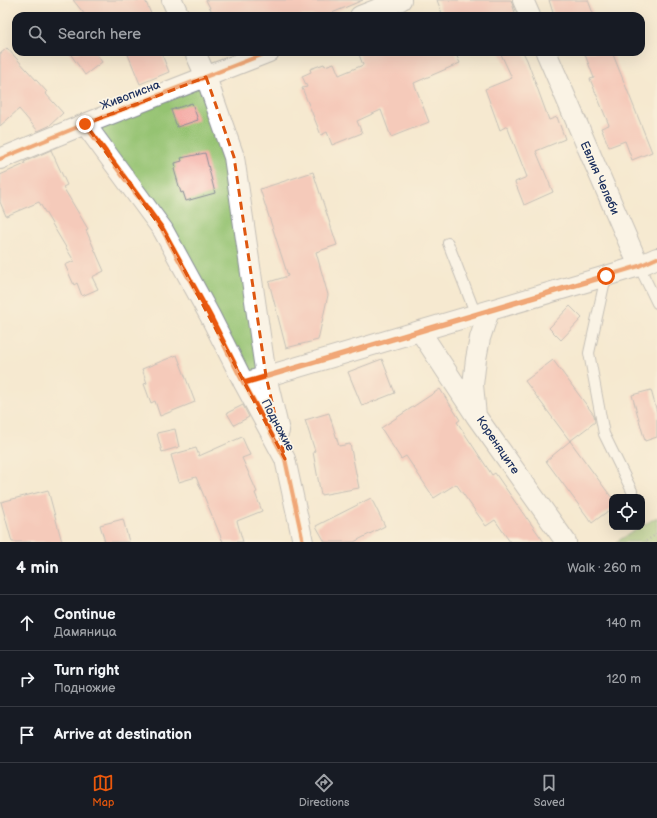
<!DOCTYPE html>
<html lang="en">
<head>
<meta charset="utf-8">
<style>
  :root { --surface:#171b24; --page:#242831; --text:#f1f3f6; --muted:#9ea1a6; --line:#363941; --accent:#ea580c }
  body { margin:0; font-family:"Balsamiq Sans",sans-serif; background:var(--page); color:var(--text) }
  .controls { position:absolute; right:12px; bottom:12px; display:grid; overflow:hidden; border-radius:8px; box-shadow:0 4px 16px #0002 }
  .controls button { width:36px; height:36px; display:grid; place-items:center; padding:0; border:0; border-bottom:1px solid var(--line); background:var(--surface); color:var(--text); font:20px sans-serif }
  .stop { position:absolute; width:12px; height:12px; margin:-9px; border:3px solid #ea580c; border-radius:50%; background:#fff }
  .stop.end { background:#ea580c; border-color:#fff; box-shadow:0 1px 4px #0008 }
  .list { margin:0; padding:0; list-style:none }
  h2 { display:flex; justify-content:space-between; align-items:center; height:52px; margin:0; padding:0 16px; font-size:17px }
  h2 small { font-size:13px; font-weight:400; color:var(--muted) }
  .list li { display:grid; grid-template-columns:26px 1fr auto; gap:12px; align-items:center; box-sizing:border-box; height:56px; padding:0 16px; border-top:1px solid var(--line) }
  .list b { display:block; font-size:15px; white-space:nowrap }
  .list p { margin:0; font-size:13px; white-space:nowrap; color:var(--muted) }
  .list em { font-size:13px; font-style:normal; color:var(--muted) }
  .icon { flex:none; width:22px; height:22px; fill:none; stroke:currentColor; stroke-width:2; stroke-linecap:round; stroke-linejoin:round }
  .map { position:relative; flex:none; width:657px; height:542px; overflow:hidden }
  .search { position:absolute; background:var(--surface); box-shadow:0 4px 16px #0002; left:12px; right:12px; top:12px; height:44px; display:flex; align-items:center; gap:10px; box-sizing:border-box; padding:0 14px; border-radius:12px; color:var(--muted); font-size:15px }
  .sheet { height:220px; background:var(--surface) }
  nav { display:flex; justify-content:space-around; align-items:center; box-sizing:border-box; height:56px; border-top:1px solid var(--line); background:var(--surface); font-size:11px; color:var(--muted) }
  nav a { display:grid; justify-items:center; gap:2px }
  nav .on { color:var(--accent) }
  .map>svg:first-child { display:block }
</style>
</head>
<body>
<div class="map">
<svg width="657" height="542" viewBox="0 0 657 542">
  <rect width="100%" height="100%" fill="#fcf5e5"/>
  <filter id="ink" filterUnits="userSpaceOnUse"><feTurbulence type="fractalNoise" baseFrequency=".025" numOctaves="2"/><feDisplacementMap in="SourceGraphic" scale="8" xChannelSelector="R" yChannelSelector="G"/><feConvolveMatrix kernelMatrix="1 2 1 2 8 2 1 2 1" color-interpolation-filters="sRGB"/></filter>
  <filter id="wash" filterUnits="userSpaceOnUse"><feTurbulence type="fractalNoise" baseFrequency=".012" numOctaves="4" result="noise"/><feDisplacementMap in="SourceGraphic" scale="16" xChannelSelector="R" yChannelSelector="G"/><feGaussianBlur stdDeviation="0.9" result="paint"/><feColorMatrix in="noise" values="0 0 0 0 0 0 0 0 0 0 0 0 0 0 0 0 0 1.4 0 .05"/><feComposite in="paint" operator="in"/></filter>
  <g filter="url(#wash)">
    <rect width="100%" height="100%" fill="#f6e9d0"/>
    <g fill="#95c372" stroke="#587968">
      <polygon points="206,77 234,157 266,376 244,383 210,316 85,124"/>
      <polygon points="657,517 657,542 616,542"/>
    </g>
    <g id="blocks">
      <g fill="#f4a4a0">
        <polygon points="73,0 145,0 152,16 86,16"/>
        <polygon points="206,0 363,0 325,16 214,16"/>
        <polygon points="437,0 511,0 516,16 443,16"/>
        <polygon points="549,0 588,0 594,16 554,16"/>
        <polygon points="7,48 47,92 45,93 63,113 49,126 38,131 19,109 0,126 0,54"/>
        <polygon points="69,52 95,52 102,62 85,75"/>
        <polygon points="127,52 161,52 169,72 140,84"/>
        <polygon points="358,52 455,52 460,63 414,83 429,122 391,137 381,110 357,121 362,133 332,145 327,132 321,135 302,88 307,87 302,76 311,72 310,69 324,64 325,66 334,63 339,75 363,65"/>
        <polygon points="500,52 523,52 527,60 549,120 557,117 565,139 536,151 553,192 524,205 515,182 527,177 507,126 500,130 485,89 512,78"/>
        <polygon points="584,52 612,52 652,152 632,160 625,141 609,147 601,128 609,125 590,79 594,78"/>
        <polygon points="192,103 198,120 177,127 171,110"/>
        <polygon points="51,150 67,185 63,187 88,229 86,230 104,271 92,277 98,289 82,296 77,283 74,285 65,265 74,261 39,202 6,216 0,202 0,175 25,164 24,162"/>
        <polygon points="205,153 215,193 186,201 183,192 181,193 174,169 176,168 175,163 182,161 181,158"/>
        <polygon points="313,172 337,245 316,252 328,295 318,340 286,348 269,282 288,276 260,189"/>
        <polygon points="570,306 582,318 561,340 549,328"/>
        <polygon points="177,355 195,402 160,416 155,401 151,403 144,384 147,383 142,369"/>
        <polygon points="382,359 395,393 362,406 348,372"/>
        <polygon points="553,360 594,415 595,422 570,441 525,381"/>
        <polygon points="440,389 460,420 457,422 492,475 495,473 527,519 527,518 544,542 510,542 495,520 486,526 456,484 434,498 406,456 401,459 381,428"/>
        <polygon points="651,390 657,412 657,437 645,441 632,395"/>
        <polygon points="243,405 249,417 234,425 227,413"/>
        <polygon points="329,413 339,446 350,444 359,488 321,495 313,452 315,451 305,420"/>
        <polygon points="175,429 179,447 162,452 157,433"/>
        <polygon points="242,437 250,455 242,458 257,492 255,493 262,511 237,521 243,542 223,542 196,477 179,482 171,455 196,448 199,456"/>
        <polygon points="570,441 612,498 612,508 592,523 546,461"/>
        <polygon points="48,490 62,542 12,542 1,502"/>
        <polygon points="371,498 385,526 354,542 325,542 316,526"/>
        <polygon points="123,519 129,542 105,542 100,525"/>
      </g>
    </g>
  </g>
  <g filter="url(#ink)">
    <use href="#blocks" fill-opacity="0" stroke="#888c97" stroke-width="1"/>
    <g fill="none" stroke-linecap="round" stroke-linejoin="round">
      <g stroke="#888c97" stroke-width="12">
        <g id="service">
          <polyline points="448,243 476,315"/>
          <polyline points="639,266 657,303"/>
          <polyline points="606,276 589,353 604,434 632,491"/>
        </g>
      </g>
      <g stroke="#888c97" stroke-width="22">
        <g id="minor">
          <polyline points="172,0 179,16"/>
          <polyline points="523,0 530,16"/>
          <polyline points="360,16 401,0"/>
          <polyline points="195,52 206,77 234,157 266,376 279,431"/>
          <polyline points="546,52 639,266"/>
          <polyline points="85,124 163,230 210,316 244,383 285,459 303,542"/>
          <polyline points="0,159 85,124 269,52"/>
          <polyline points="489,311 480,338 476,359 473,385 476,416 566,542"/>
          <polyline points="420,331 474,413"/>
          <polyline points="244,383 606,276 639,266 657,258"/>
        </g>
      </g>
      <polyline stroke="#888c97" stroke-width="2.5" stroke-dasharray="1 3" stroke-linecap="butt" points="646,541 657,534"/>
      <use href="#service" stroke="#fff" stroke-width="10"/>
      <use href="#minor" stroke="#fff" stroke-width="20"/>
      <g stroke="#fcf5e5" stroke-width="6">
        <g id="cycleway">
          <polyline points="85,124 163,230 210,316 244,383 285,459 303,542"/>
          <polyline points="0,159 85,124 269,52"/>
          <polyline points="244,383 606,276 639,266 657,258"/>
        </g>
      </g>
      <use href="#cycleway" stroke="#e8590c" stroke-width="4"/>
    </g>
  </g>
  <g fill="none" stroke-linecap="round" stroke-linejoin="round" filter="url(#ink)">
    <polyline stroke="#ea580c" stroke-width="5" points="85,124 163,230 210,316 244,383 606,276"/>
  </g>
  <path d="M0 0H657V542H0ZM206,77L234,157L266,376L285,459L163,230L85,124Z" fill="#f6e9d0" fill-opacity=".55" fill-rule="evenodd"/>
  <path fill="none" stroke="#de5710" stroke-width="3" stroke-dasharray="8 5" stroke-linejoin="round" d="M206,77L234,157L266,376L285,459L163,230L85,124Z"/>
  <g text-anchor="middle" stroke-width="3.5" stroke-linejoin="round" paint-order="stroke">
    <g font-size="12" fill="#1b2f5e" stroke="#fcf5e5">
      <text transform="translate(130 95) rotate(-21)" y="4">Живописна</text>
      <text transform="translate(600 178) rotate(66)" y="4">Евлия Челеби</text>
      <text transform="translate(278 425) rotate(62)" y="4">Подножие</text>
      <text transform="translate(498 445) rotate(56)" y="4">Кореняците</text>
    </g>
  </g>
</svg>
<div class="controls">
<button><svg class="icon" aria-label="locate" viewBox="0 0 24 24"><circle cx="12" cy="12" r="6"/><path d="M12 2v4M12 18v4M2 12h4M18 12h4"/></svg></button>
</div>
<div class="stop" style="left:606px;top:276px"></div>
<div class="stop end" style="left:85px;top:124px"></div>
<div class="search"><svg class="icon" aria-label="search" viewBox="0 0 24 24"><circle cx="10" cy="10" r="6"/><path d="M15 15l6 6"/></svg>Search here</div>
</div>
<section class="sheet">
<h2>4 min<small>Walk · 260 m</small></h2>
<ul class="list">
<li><svg class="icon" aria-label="ahead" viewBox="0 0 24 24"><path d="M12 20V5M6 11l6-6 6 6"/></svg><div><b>Continue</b><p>Дамяница</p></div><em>140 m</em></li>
<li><svg class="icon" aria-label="right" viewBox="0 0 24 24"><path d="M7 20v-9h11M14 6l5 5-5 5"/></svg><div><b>Turn right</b><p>Подножие</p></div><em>120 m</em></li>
<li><svg class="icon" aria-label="arrive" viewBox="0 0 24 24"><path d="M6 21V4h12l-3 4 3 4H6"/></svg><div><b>Arrive at destination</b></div></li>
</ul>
</section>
<nav>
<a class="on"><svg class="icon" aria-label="map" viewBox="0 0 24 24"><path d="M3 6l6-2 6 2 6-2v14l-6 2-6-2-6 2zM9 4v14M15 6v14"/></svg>Map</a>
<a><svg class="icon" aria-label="directions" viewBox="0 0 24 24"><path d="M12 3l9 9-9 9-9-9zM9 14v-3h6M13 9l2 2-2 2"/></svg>Directions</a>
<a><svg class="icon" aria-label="saved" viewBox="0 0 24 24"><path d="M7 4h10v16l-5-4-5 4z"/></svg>Saved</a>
</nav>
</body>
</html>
